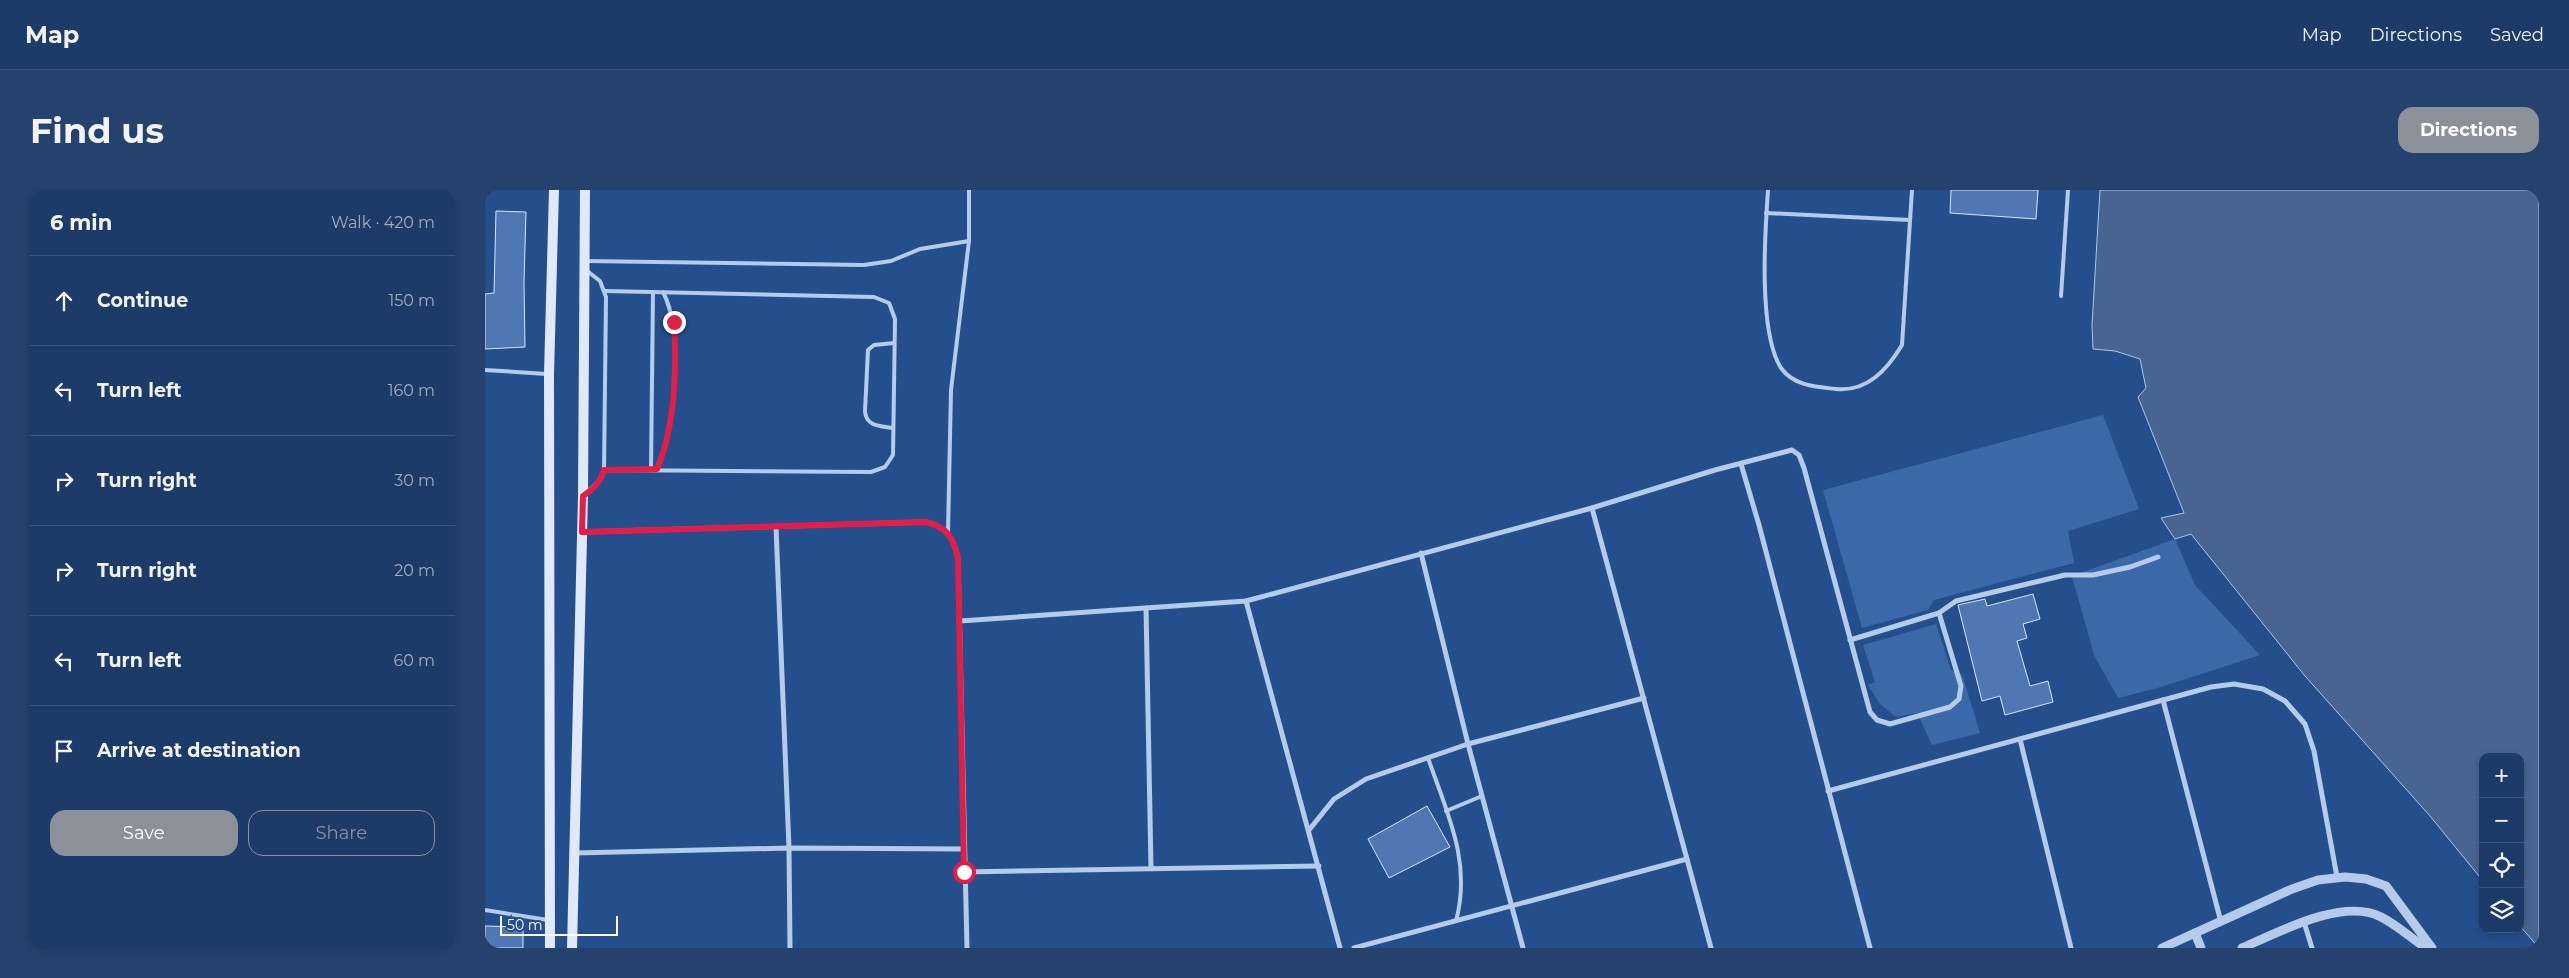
<!DOCTYPE html>
<html lang="en">
<head>
<meta charset="utf-8">
<style>
  :root { --surface:#1c3b69; --page:#25426f; --text:#f1f3f6; --muted:#a0adc0; --line:#3a557d; --accent:#8c9099 }
  body { margin:0; font-family:Montserrat,sans-serif; background:var(--page); color:var(--text) }
  .controls { position:absolute; right:15px; bottom:15px; display:grid; overflow:hidden; border-radius:10px; box-shadow:0 2px 8px #0003 }
  .controls button { width:45px; height:45px; display:grid; place-items:center; padding:0; border:0; border-bottom:1px solid var(--line); background:var(--surface); color:var(--text); font:25px sans-serif }
  .scale { position:absolute; left:15px; bottom:12px; width:118px; box-sizing:border-box; padding-left:5px; border:2px solid #fff; border-top:0; font-size:14px; line-height:18px; white-space:nowrap; color:#fff; -webkit-text-stroke:4px #254f8c; paint-order:stroke }
  .stop { position:absolute; width:15px; height:15px; margin:-11px; border:4px solid #e11d48; border-radius:50%; background:#fff }
  .stop.end { background:#e11d48; border-color:#fff; box-shadow:0 1px 5px #0008 }
  .list { margin:0; padding:0; list-style:none }
  h2 { display:flex; justify-content:space-between; align-items:center; height:65px; margin:0; padding:0 20px; font-size:21px }
  h2 small { font-size:16px; font-weight:400; color:var(--muted) }
  .list li { display:grid; grid-template-columns:32px 1fr auto; gap:15px; align-items:center; box-sizing:border-box; height:90px; padding:0 20px; border-top:1px solid var(--line) }
  .list b { display:block; font-size:19px; white-space:nowrap }
  .list em { font-size:16px; font-style:normal; color:var(--muted) }
  .actions { display:flex; gap:10px; padding:15px 20px }
  .actions a { flex:1; padding:11px 0; border:1px solid var(--accent); border-radius:15px; text-align:center; font-size:18px; color:var(--accent) }
  .actions .main { background:var(--accent); color:#fff }
  .icon { flex:none; width:28px; height:28px; fill:none; stroke:currentColor; stroke-width:2; stroke-linecap:round; stroke-linejoin:round }
  .map { position:relative; flex:none; width:2054px; height:758px; overflow:hidden; border-radius:15px }
  header { display:flex; align-items:center; gap:30px; box-sizing:border-box; height:70px; padding:0 25px; background:var(--surface); border-bottom:1px solid var(--line) }
  header strong { font-size:24px }
  nav { display:flex; gap:28px; margin-inline-start:auto; font-size:18px }
  .intro { display:flex; align-items:center; justify-content:space-between; box-sizing:border-box; height:120px; padding:0 30px }
  h1 { margin:0; font-size:35px }
  .button { padding:12px 22px; border-radius:15px; background:var(--accent); color:#fff; font-size:18px; font-weight:700 }
  main { display:flex; gap:30px; padding:0 30px }
  aside { flex:1; background:var(--surface); border-radius:15px; box-shadow:0 2px 8px #0003 }
  .map>svg:first-child { display:block }
</style>
</head>
<body>
<header>
<strong>Map</strong>
<nav><a>Map</a><a>Directions</a><a>Saved</a></nav>
</header>
<div class="intro"><h1>Find us</h1><a class="button">Directions</a></div>
<main>
<aside>
<h2>6 min<small>Walk · 420 m</small></h2>
<ul class="list">
<li><svg class="icon" aria-label="ahead" viewBox="0 0 24 24"><path d="M12 20V5M6 11l6-6 6 6"/></svg><div><b>Continue</b></div><em>150 m</em></li>
<li><svg class="icon" aria-label="left" viewBox="0 0 24 24"><path d="M17 20v-9H6M10 6l-5 5 5 5"/></svg><div><b>Turn left</b></div><em>160 m</em></li>
<li><svg class="icon" aria-label="right" viewBox="0 0 24 24"><path d="M7 20v-9h11M14 6l5 5-5 5"/></svg><div><b>Turn right</b></div><em>30 m</em></li>
<li><svg class="icon" aria-label="right" viewBox="0 0 24 24"><path d="M7 20v-9h11M14 6l5 5-5 5"/></svg><div><b>Turn right</b></div><em>20 m</em></li>
<li><svg class="icon" aria-label="left" viewBox="0 0 24 24"><path d="M17 20v-9H6M10 6l-5 5 5 5"/></svg><div><b>Turn left</b></div><em>60 m</em></li>
<li><svg class="icon" aria-label="arrive" viewBox="0 0 24 24"><path d="M6 21V4h12l-3 4 3 4H6"/></svg><div><b>Arrive at destination</b></div></li>
</ul>
<div class="actions"><a class="main">Save</a><a>Share</a></div>
</aside>
<div class="map">
<svg width="2054" height="758" viewBox="0 0 2054 758">
  <rect width="100%" height="100%" fill="#254f8c"/>
  <g fill="#3a68a9">
    <polygon points="1618,225 1654,319 1583,341 1589,373 1449,410 1443,420 1377,438 1338,300"/>
    <polygon points="1690,349 1710,395 1775,465 1676,497 1633,508 1609,465 1587,386"/>
    <polygon points="1451,434 1466,480 1477,484 1495,543 1447,555 1432,523 1411,527 1395,514 1383,495 1390,492 1378,455"/>
  </g>
  <polygon fill="#486592" stroke="#a9c5eb" points="1615,0 2054,0 2054,758 2035,736 2035,567 1998,567 1998,691 1945,626 1820,486 1706,344 1690,349 1676,328 1699,323 1653,207 1661,198 1655,169 1630,161 1608,159 1607,135"/>
  <g fill="#4e77b3" stroke="#d9e6f8">
    <polygon points="1466,0 1553,0 1551,29 1465,23"/>
    <polygon points="11,21 41,22 39,92 40,157 0,159 0,104 9,103"/>
    <polygon points="1548,404 1555,429 1538,434 1542,448 1532,451 1545,496 1563,491 1568,512 1520,525 1515,506 1497,511 1473,415 1500,409 1502,416"/>
    <polygon points="942,616 965,657 904,688 883,649"/>
    <polygon points="0,736 38,737 38,758 0,758"/>
  </g>
  <g fill="none" stroke-linecap="round" stroke-linejoin="round">
    <g stroke="#b4cbea" stroke-width="4">
      <path d="M1283,0C1280,42 1273,142 1296,178C1309,196 1331,197 1351,199C1382,202 1402,180 1417,155L1427,0"/>
      <polyline points="1281,23 1425,30"/>
      <polyline points="100,71 379,75 406,71 435,59 484,51"/>
      <polyline points="1576,106 1583,0"/>
      <polyline points="0,180 62,184"/>
      <path d="M408,238C396,236 381,237 380,221L383,160L389,155L409,153"/>
      <polyline points="166,279 168,102"/>
      <path d="M172,279C190,239 199,141 178,102"/>
      <polyline points="119,280 386,282 400,277 408,265 410,129 404,113 389,107 120,101"/>
      <polyline points="100,304 115,290 119,280 121,107 115,91 101,80"/>
      <polyline points="463,342 466,200 484,51 484,0"/>
      <path d="M943,568C962,623 987,672 971,731"/>
      <polyline points="961,621 997,606"/>
      <polyline points="0,720 63,730"/>
    </g>
    <g stroke="#b4cbea" stroke-width="5">
      <polyline points="1256,274 1274,335 1385,758"/>
      <polyline points="1107,318 1226,758"/>
      <polyline points="291,337 304,658 305,758"/>
      <path d="M97,342L441,332C462,337 468,347 473,368L482,758"/>
      <polyline points="936,363 983,554 1038,758"/>
      <polyline points="761,411 855,758"/>
      <polyline points="661,418 666,678"/>
      <polyline points="475,431 761,411 1107,318 1230,280 1307,260 1314,265 1319,278 1385,522 1392,530 1405,534 1465,517 1474,509 1476,496 1454,423"/>
      <polyline points="1365,450 1454,423 1471,411 1580,385 1608,385 1645,377 1673,367"/>
      <polyline points="1678,510 1736,732"/>
      <polyline points="1535,549 1586,758"/>
      <polyline points="1343,601 1726,497 1749,494 1778,499 1800,511 1820,534 1829,561 1852,687"/>
      <polyline points="824,640 849,609 881,589 983,554 1159,508"/>
      <polyline points="90,663 304,658 479,659"/>
      <polyline points="479,682 834,676"/>
      <polyline points="1819,732 1827,758"/>
      <polyline points="869,758 1202,669"/>
    </g>
    <g stroke="#b4cbea" stroke-width="9">
      <polyline points="1710,743 1716,758"/>
      <polyline points="1677,758 1807,699 1833,690 1860,687 1881,689 1901,696 1947,758"/>
      <path d="M1757,758C1792,743 1858,707 1896,727C1912,735 1926,748 1941,758"/>
    </g>
    <g stroke="#dfe9f9" stroke-width="10">
      <polyline points="65,758 64,184 69,0"/>
      <polyline points="87,758 98,306 100,0"/>
    </g>
  </g>
  <g fill="none" stroke-linecap="round" stroke-linejoin="round">
    <path stroke="#e11d48" stroke-width="6" d="M189,132C192,178 190,237 172,279L119,280C115,292 109,299 98,306L97,342L441,332C462,337 468,347 473,368L479,682"/>
  </g>
</svg>
<div class="controls">
<button>+</button>
<button>−</button>
<button><svg class="icon" aria-label="locate" viewBox="0 0 24 24"><circle cx="12" cy="12" r="6"/><path d="M12 2v4M12 18v4M2 12h4M18 12h4"/></svg></button>
<button><svg class="icon" aria-label="layers" viewBox="0 0 24 24"><path d="M12 4l9 5-9 5-9-5zM3 14l9 5 9-5"/></svg></button>
</div>
<div class="scale">50 m</div>
<div class="stop" style="left:479px;top:682px"></div>
<div class="stop end" style="left:189px;top:132px"></div>
</div>
</main>
</body>
</html>
